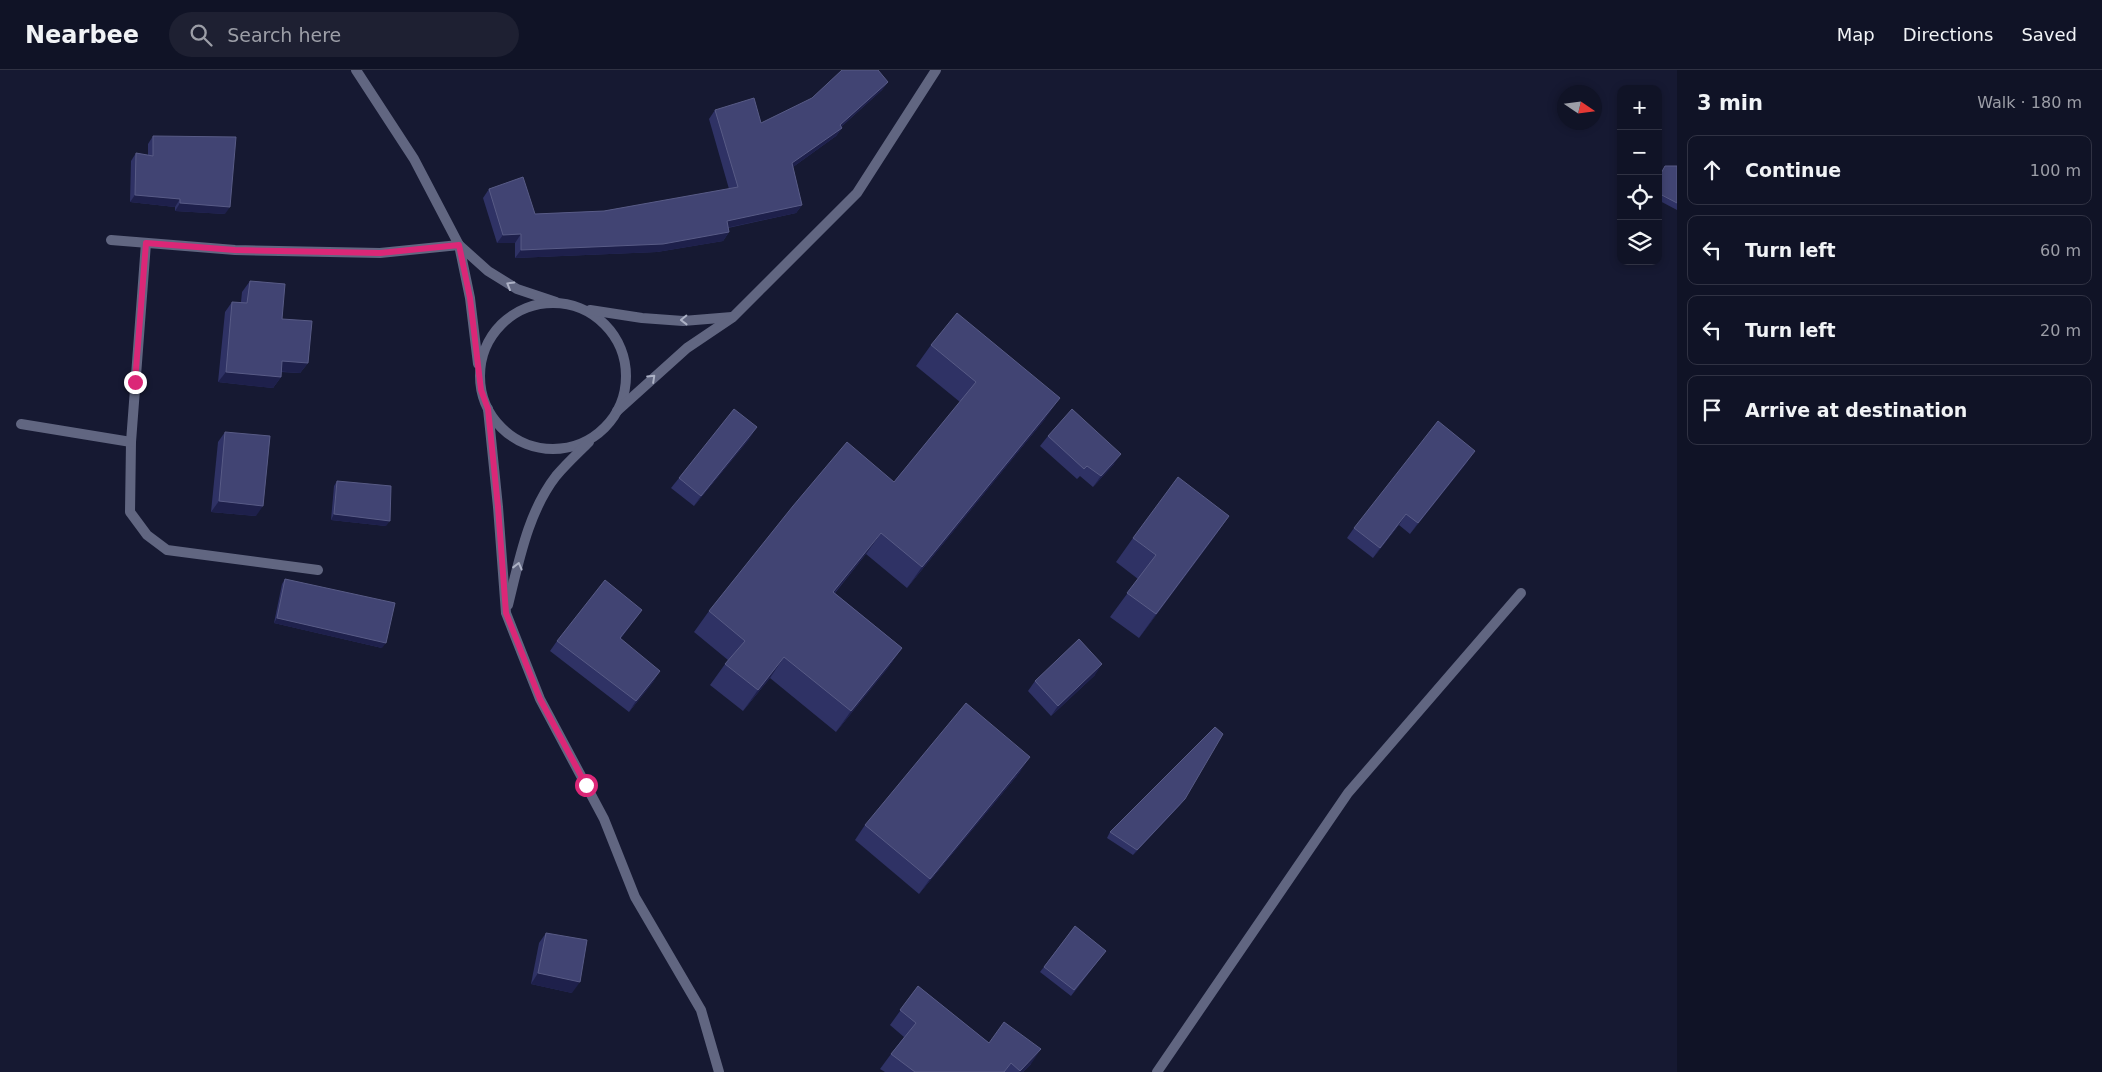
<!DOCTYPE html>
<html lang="en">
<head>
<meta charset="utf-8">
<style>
  :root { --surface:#101326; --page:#1e2032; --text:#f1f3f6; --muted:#9c9ea7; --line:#303243 }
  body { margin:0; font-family:"DejaVu Sans",sans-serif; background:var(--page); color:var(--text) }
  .controls { position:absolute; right:15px; top:15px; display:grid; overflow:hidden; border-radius:10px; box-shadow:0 2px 8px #0003 }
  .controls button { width:45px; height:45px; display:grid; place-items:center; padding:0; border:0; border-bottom:1px solid var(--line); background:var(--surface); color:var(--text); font:25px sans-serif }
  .compass { position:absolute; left:1557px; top:15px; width:45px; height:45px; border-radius:50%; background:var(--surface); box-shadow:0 2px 8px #0003; rotate:103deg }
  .stop { position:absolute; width:15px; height:15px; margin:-11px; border:4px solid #db2777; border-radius:50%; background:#fff }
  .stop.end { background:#db2777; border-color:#fff; box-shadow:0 1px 5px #0008 }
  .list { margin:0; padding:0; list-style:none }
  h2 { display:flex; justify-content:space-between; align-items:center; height:65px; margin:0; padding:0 20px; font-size:21px }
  h2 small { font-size:16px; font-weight:400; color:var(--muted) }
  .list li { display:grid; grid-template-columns:32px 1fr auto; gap:15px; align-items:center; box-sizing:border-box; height:70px; margin:0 10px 10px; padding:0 10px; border:1px solid var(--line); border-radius:10px }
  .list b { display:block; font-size:19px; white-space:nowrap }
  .list em { font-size:16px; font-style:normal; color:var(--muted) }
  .icon { flex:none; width:28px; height:28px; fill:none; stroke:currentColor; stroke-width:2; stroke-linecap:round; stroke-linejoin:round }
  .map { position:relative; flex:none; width:1677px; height:1002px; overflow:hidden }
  header { display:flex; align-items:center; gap:30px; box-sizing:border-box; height:70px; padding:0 25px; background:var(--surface); border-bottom:1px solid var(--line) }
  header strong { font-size:24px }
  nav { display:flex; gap:28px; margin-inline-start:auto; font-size:18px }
  .search { width:350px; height:45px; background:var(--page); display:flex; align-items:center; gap:12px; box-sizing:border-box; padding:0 18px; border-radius:28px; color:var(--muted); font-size:19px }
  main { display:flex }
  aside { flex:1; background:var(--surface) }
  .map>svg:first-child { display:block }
</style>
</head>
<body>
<header>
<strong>Nearbee</strong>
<div class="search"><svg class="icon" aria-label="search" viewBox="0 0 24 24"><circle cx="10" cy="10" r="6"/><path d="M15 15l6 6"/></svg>Search here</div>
<nav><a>Map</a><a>Directions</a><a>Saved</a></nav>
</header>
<main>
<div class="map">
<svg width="1677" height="1002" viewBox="0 0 1677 1002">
  <rect width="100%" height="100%" fill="#161932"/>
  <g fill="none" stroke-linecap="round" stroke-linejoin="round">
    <g stroke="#616681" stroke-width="10">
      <polyline points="356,0 414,89 459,175 470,228 478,294"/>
      <polyline points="111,170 235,180 380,183 459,175 488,201 517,219 556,232"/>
      <polyline points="146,173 131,372 130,442 147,465 167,480 318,500"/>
      <circle cx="553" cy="306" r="73"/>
      <polyline points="590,240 642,248 683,251 732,247"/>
      <polyline points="488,339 498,437 506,543 540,629 604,749 635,827 701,940 719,1002"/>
      <polyline points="617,341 687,278 733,247 857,123 936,0"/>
      <polyline points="21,354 131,372"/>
      <path d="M508,535C519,491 528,442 556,406C566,394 578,383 589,372"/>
      <polyline points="1157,1002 1348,723 1521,523"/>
    </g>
  </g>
  <g fill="#2f3265">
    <polygon points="888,12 882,20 841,57 842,58 836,66 793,97 802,135 796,143 728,158 729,162 723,171 657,182 515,188 515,173 497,173 483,128 489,119 535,144 604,141 729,119 709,49 715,40 761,53"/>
    <polygon points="153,66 225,144 175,141 175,137 130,132 131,91 136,83 148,85 148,74"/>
    <polygon points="1665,96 1677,96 1677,140 1658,130 1658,107"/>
    <polygon points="250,211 282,249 308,293 300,303 281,302 281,307 273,318 218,312 225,242 232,232 241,232 242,222"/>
    <polygon points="931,275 1045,349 907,518 866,484 835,523 902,578 887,599 836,662 770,608 743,641 710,615 728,590 694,562 709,541 894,412 960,332 916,296"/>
    <polygon points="225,362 256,446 211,442 218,372"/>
    <polygon points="1048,366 1114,394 1093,417 1080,406 1077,409 1040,376"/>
    <polygon points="750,368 694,436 671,418 679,408"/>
    <polygon points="1468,391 1410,464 1399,455 1373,488 1347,468 1354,458"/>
    <polygon points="337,411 386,456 331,450 334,416"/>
    <polygon points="1229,446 1212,470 1139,568 1110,547 1138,509 1116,492 1133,468"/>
    <polygon points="285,509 382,578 274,553 282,514"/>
    <polygon points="642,540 620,569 660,601 653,612 629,642 550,581 557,571"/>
    <polygon points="1095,605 1051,646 1028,621 1035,611"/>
    <polygon points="1020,702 919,824 855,770 865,755"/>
    <polygon points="1181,734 1133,785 1107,768 1110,762"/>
    <polygon points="1075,856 1106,881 1071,926 1040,902"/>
    <polygon points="546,863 572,923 531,914 539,873"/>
    <polygon points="918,916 989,973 1031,994 1023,1002 885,1002 880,999 891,984 904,967 890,955"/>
  </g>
  <g fill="#1e204b">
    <polygon points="888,12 882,20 834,63 840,55"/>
    <polygon points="842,58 836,66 786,102 792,93"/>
    <polygon points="135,125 180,129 175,137 130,132"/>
    <polygon points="180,133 230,137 225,144 175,141"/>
    <polygon points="802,135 796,143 721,159 727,151"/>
    <polygon points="729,162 723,171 657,182 515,188 521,180"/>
    <polygon points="521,164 515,173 497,173 503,165"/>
    <polygon points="282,291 308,293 300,303 275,301"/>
    <polygon points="226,302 281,307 273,318 218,312"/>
    <polygon points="1060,328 1045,349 907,518 922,497"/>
    <polygon points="757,357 750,368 694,436 701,426"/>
    <polygon points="1475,381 1468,391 1410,464 1418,453"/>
    <polygon points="1121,384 1114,394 1093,417 1101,406"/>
    <polygon points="219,431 263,436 256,446 211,442"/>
    <polygon points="334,444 390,451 386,456 331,450"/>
    <polygon points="1406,444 1399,455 1373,488 1380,478"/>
    <polygon points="1229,446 1212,470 1139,568 1156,544"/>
    <polygon points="881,463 866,484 818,543 833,522"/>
    <polygon points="642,540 635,550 613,579 620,568"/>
    <polygon points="277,548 386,573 382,578 274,553"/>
    <polygon points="902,578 887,599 836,662 851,641"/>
    <polygon points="784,587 770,608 743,641 758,620"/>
    <polygon points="1102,594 1095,605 1051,646 1058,636"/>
    <polygon points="660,601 653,612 629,642 636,631"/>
    <polygon points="1030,687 1020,702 919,824 930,809"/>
    <polygon points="1185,729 1181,734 1133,785 1137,780"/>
    <polygon points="538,903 580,912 572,923 531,914"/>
    <polygon points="1041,979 1031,994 1023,1002 1019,1002"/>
  </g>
  <g fill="#414473" stroke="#585b86">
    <polygon points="842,0 878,0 888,12 840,55 842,58 792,93 802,135 727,151 729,162 663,174 521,180 521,164 503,165 489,119 523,107 535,144 604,141 738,117 715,40 754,28 761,53 812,28"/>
    <polygon points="153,66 236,67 230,137 180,133 180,129 135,125 136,83 153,86"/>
    <polygon points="1665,96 1677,96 1677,133 1658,123 1658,109"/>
    <polygon points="250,211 285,214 282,249 312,251 308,293 282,291 281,307 226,302 232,232 247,233"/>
    <polygon points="957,243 1060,328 922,497 881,463 833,522 902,578 851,641 784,587 758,620 725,594 745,571 709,541 793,436 847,372 894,412 976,312 931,275"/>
    <polygon points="734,339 757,357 701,426 679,408"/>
    <polygon points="1072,339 1121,384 1101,406 1087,396 1084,399 1048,366"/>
    <polygon points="1438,351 1475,381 1418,453 1406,444 1380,478 1354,458"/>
    <polygon points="225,362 270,366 263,436 219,431"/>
    <polygon points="1178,407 1229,446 1156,544 1127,523 1156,485 1133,468"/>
    <polygon points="337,411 391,416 390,451 334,444"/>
    <polygon points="285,509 395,533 386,573 277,548"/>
    <polygon points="605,510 642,540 620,568 660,601 636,631 557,571"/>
    <polygon points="1079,569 1102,594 1058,636 1035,611"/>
    <polygon points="966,633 1030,687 930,809 865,755"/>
    <polygon points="1215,657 1223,664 1185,729 1137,780 1110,762"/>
    <polygon points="1075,856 1106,881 1074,920 1044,897"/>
    <polygon points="546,863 587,870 580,912 538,903"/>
    <polygon points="918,916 989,973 1004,952 1041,979 1020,1001 1011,993 1004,1002 915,1002 891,984 916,953 900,940"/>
  </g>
  <defs><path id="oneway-chevron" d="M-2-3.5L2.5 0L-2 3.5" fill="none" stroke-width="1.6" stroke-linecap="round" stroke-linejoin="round" transform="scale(1.25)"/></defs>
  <g stroke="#acb1c5">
    <use href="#oneway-chevron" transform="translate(510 215) rotate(-150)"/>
    <use href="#oneway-chevron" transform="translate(684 250) rotate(179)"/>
    <use href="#oneway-chevron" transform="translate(652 308) rotate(-43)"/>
    <use href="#oneway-chevron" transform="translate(518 496) rotate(-76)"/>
  </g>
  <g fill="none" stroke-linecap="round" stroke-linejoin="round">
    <polyline stroke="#db2777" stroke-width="6" points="135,312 146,173 235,180 380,183 459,175 470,228 481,320 488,339 498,437 506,543 540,629 586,715"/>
  </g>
</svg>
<div class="controls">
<button>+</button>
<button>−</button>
<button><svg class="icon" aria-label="locate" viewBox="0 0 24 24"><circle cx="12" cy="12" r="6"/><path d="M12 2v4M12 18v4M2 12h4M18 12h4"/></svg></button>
<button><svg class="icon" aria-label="layers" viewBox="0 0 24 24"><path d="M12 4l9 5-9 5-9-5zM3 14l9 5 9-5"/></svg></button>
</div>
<svg class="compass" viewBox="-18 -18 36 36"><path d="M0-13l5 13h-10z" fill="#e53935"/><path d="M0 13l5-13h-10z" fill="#9c9ea7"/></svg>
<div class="stop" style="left:586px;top:715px"></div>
<div class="stop end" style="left:135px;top:312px"></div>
</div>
<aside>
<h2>3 min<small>Walk · 180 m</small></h2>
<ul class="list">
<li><svg class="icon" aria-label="ahead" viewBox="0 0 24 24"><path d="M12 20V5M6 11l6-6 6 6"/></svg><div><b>Continue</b></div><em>100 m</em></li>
<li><svg class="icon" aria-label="left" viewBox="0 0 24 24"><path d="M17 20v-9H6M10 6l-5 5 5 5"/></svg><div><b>Turn left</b></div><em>60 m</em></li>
<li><svg class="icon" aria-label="left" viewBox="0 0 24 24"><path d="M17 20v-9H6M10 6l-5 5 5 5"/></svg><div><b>Turn left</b></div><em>20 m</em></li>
<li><svg class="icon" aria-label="arrive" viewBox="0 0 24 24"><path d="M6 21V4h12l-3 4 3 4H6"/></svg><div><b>Arrive at destination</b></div></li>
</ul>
</aside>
</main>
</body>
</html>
